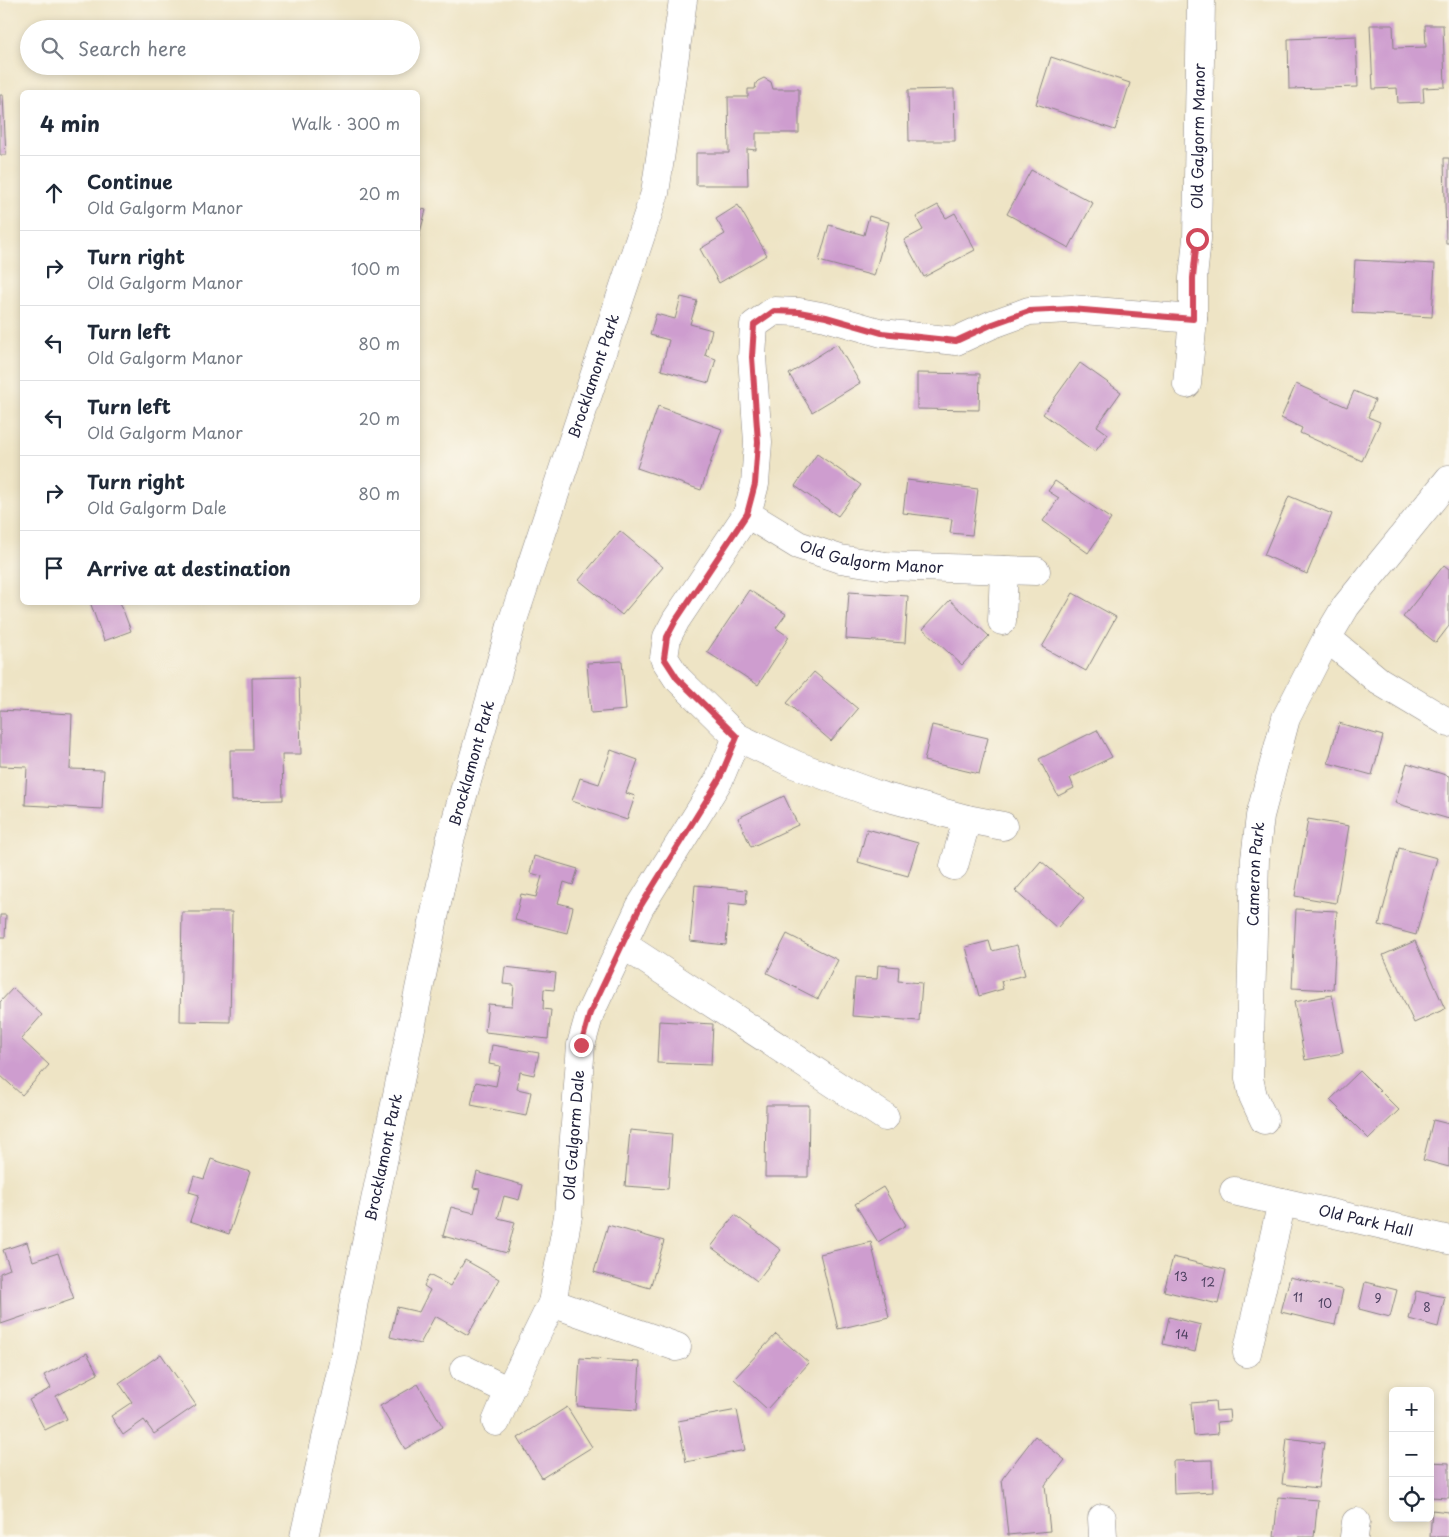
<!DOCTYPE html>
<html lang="en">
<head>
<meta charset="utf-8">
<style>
  :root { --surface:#fff; --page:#f2f2f3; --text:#1f2937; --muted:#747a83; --line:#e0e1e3 }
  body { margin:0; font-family:"Playpen Sans",sans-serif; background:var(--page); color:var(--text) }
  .controls { position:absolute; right:15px; bottom:15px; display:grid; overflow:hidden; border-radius:8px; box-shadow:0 2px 8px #0003 }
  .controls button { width:45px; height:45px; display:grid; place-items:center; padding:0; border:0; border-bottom:1px solid var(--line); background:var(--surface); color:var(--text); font:25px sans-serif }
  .stop { position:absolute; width:15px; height:15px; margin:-11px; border:4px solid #d1495b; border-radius:50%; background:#fff }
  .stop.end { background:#d1495b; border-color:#fff; box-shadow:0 1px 5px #0008 }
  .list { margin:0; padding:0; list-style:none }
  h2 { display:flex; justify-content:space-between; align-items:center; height:65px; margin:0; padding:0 20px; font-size:21px }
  h2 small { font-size:16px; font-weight:400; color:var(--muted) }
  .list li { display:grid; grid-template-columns:32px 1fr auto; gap:15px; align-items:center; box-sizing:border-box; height:75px; padding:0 20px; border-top:1px solid var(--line) }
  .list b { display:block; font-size:19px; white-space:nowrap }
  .list p { margin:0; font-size:16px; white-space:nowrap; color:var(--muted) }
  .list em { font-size:16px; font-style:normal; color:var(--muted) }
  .icon { flex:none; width:28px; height:28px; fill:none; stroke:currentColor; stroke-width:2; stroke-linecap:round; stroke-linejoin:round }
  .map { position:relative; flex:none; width:1449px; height:1537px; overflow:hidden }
  .search { position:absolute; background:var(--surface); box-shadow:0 2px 8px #0003; left:20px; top:20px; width:400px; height:55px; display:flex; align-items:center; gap:12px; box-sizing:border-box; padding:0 18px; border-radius:28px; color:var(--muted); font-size:19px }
  .panel { position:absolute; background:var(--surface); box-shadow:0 2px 8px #0003; left:20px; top:90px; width:400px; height:515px; border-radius:8px }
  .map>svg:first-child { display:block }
</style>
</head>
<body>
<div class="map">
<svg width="1449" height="1537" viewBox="0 0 1449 1537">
  <rect width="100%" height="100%" fill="#fbf7ec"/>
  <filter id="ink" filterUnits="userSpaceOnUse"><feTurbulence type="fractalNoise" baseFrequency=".02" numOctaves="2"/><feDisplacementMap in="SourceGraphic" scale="10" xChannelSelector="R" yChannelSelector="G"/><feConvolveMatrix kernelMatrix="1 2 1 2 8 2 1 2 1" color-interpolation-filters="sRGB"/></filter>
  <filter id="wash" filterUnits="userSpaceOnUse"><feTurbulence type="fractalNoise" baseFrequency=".0096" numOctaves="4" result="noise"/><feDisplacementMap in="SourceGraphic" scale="20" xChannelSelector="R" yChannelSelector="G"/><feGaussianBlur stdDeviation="1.12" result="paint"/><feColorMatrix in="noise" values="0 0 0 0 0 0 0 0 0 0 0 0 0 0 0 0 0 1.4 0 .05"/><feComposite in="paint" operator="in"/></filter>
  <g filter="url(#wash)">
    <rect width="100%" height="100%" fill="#eee4c5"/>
    <g id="blocks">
      <g fill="#ce9dcf">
        <polygon points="1370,25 1393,25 1394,48 1426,47 1425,25 1443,25 1445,87 1423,88 1424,102 1398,103 1397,88 1373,89"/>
        <polygon points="1356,36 1358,87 1289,89 1288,39"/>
        <polygon points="1051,57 1130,83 1115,130 1036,104"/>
        <polygon points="764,78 771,82 773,89 799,89 799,133 756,133 756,150 747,149 748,185 696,185 696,153 729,153 728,97 748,97 748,89 755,89 756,83 758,81"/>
        <polygon points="954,89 955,141 909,141 908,90"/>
        <polygon points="0,95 3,95 6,155 0,155"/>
        <polygon points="1444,158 1449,158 1449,243 1446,243"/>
        <polygon points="1031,170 1093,203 1069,248 1007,214"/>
        <polygon points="738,205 767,255 719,283 700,249 725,234 716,219"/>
        <polygon points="938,205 946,218 955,213 975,250 924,277 904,240 923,230 916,217"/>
        <polygon points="418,208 426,210 418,240"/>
        <polygon points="869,216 889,222 874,276 819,261 829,225 864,235"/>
        <polygon points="1355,260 1435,264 1432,317 1352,313"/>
        <polygon points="681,297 697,301 690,324 712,330 705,355 716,359 709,383 661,370 669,340 650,335 656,314 675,319"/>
        <polygon points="837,344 860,383 812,412 789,374"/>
        <polygon points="1080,363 1121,392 1097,426 1108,434 1095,452 1043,414"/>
        <polygon points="917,373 980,374 979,410 917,409"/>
        <polygon points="1296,384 1347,407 1354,391 1375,400 1368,417 1380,422 1362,461 1300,433 1302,428 1281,418"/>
        <polygon points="658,406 722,429 701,490 637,468"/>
        <polygon points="817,454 861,485 838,516 795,486"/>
        <polygon points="907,480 978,489 972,535 950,533 952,519 903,513"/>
        <polygon points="1055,481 1111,519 1088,553 1043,521 1059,498 1048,491"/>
        <polygon points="1289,496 1332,514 1307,574 1264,555"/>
        <polygon points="620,531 663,567 622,615 579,580"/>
        <polygon points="1444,565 1449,569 1449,626 1436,643 1403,617"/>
        <polygon points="749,590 786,614 776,628 789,637 758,685 707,652"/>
        <polygon points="849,592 908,596 905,643 846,639"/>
        <polygon points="1073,593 1116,617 1086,671 1042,647"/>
        <polygon points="950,600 989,636 962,665 923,629"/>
        <polygon points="90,602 120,602 131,631 104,641"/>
        <polygon points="622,661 626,710 591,713 587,663"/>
        <polygon points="814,672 858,709 831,741 787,703"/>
        <polygon points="299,677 301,754 282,754 283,800 231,801 230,750 253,750 252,678"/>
        <polygon points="0,710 72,714 70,769 104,770 102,809 25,805 27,767 0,766"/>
        <polygon points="1339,723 1383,736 1372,775 1328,763"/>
        <polygon points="932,725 988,738 979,774 924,761"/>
        <polygon points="1097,730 1112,757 1070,778 1074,788 1058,796 1039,759"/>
        <polygon points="611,750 638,760 626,793 635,796 627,820 572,801 580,778 599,784"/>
        <polygon points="1407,763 1449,776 1449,819 1395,803"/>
        <polygon points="784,796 798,825 751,847 738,818"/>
        <polygon points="1308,819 1349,826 1336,903 1295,896"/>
        <polygon points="867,829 918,843 908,876 858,862"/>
        <polygon points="1399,848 1437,858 1416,935 1379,925"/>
        <polygon points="534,856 578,869 573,885 564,882 558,903 573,907 567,933 515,920 521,894 536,897 542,876 530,873"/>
        <polygon points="1041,861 1084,898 1057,928 1015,891"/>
        <polygon points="695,885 747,890 746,905 729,903 726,945 690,941"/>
        <polygon points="1296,909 1337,911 1333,990 1292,988"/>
        <polygon points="182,912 232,912 230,1022 180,1021"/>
        <polygon points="0,915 6,915 5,937 0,937"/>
        <polygon points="787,934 838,960 818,999 767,973"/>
        <polygon points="989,941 992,951 1017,945 1025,975 1001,981 1003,989 979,996 966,947"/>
        <polygon points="1415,941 1445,1009 1414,1023 1383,955"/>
        <polygon points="878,965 899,967 898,981 922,983 919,1021 852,1016 855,978 877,979"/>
        <polygon points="505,967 556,973 554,990 544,989 543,1009 551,1010 548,1039 485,1032 488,1004 512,1006 514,985 503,984"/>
        <polygon points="13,988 42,1015 21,1039 49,1065 22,1095 0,1075 0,1002"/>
        <polygon points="1332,995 1343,1053 1305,1060 1294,1002"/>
        <polygon points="659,1021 713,1024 711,1065 657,1063"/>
        <polygon points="492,1045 539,1053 534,1075 520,1072 517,1089 531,1092 526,1116 471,1105 476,1082 496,1086 500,1066 489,1064"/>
        <polygon points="1360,1071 1399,1110 1369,1139 1330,1100"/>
        <polygon points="766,1105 809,1105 808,1177 765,1177"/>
        <polygon points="1433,1120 1449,1124 1449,1167 1423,1160"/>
        <polygon points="630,1130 672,1134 668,1189 625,1186"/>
        <polygon points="211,1159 250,1172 229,1234 190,1221 199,1195 189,1192 194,1176 204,1179"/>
        <polygon points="477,1172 523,1185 519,1200 504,1196 498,1218 515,1222 507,1253 443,1236 451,1207 474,1213 480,1189 473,1188"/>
        <polygon points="883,1187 906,1225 878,1242 855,1204"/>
        <polygon points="735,1215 781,1250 757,1281 711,1247"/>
        <polygon points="608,1225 664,1241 650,1288 594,1272"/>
        <polygon points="27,1242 33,1261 58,1253 74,1299 1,1324 0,1273 10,1269 3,1250"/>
        <polygon points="871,1242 889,1317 838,1329 820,1254"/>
        <polygon points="1173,1257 1226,1270 1218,1304 1164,1291"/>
        <polygon points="465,1260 499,1279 468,1335 435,1316 420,1344 390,1337 397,1307 419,1312 430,1290 424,1286 429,1275 450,1286"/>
        <polygon points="1290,1277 1343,1290 1335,1325 1281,1312"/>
        <polygon points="1365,1282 1397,1290 1390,1317 1359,1309"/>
        <polygon points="1416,1291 1445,1297 1438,1327 1409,1319"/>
        <polygon points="1169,1317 1201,1325 1195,1352 1163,1344"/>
        <polygon points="776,1334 809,1363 767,1409 734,1379"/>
        <polygon points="87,1353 98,1374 56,1396 67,1419 45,1430 29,1400 51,1388 44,1375"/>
        <polygon points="161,1354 196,1405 154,1434 144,1420 123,1435 111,1416 132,1402 119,1383"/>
        <polygon points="580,1358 640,1362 637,1410 577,1406"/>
        <polygon points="418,1384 443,1427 405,1449 380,1406"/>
        <polygon points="1215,1401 1216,1411 1229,1410 1230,1421 1217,1422 1218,1434 1194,1436 1191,1403"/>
        <polygon points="567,1407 592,1447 542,1478 518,1438"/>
        <polygon points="737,1410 745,1450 686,1462 678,1421"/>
        <polygon points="1035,1436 1065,1460 1045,1485 1050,1531 1008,1535 1002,1479"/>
        <polygon points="1287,1438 1324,1443 1318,1488 1282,1484"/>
        <polygon points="1212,1460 1213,1492 1174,1494 1173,1461"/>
        <polygon points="1431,1462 1449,1463 1449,1498 1430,1497"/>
        <polygon points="1278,1497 1318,1500 1314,1537 1274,1537"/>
        <polygon points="1432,1510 1449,1512 1449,1537 1430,1537"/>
      </g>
    </g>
  </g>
  <g filter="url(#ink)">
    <use href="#blocks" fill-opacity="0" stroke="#888380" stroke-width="1"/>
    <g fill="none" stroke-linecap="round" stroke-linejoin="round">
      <g stroke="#888380" stroke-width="29">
        <g id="minor">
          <polyline points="1187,384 1193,319"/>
          <path id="s1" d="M747,514L798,545L840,559L886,566L1036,571"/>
          <polyline points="1002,621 1004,570"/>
          <polyline points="1327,638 1379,681 1449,723"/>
          <path id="s2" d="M1003,826L967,819L878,795L796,765L737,737L677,678L664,658L667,637L676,620L747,514L755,484L758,442L752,357L754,325L774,311L799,312L826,317L882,333L956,341L993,324L1029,311L1071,309L1193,319V278L1197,239L1201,0"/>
          <polyline points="954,866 967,819"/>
          <polyline points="622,944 885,1117"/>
          <path id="s3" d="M1264,1120L1253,1096L1249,1078L1255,859L1260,816L1286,718L1327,638L1346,606L1449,479"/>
          <path id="s4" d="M1234,1191L1449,1240"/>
          <polyline points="552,1303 677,1347"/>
          <polyline points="1247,1353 1282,1202"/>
          <polyline points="464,1369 509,1391"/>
          <path id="s5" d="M496,1422L509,1391L552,1303L568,1216L581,1045L590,1013L640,907L719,780L737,737"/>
          <polyline points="1102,1518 1103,1537"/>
          <path id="s6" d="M304,1537L346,1349L354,1301L450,841L511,626L655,193L683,0"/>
          <polyline points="1354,1537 1356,1522"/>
        </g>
      </g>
      <use href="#minor" stroke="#fff" stroke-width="28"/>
    </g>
  </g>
  <g fill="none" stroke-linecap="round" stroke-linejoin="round" filter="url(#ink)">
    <polyline stroke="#d1495b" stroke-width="6" points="581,1045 590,1013 640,907 719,780 737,737 677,678 664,658 667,637 676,620 747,514 755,484 758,442 752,357 754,325 774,311 799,312 826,317 882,333 956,341 993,324 1029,311 1071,309 1193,319 1193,278 1197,239"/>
  </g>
  <g text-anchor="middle" stroke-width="4" stroke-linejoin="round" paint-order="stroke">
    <g font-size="12" fill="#4d4160">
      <text x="1181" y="1281">13</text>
      <text x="1208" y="1287">12</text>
      <text x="1298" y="1302">11</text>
      <text x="1378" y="1303">9</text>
      <text x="1325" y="1308">10</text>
      <text x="1427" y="1312">8</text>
      <text x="1182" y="1339">14</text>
    </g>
    <g font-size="15" fill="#22223b" stroke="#fbf7ec">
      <text dy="5" stroke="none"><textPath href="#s2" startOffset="1384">Old Galgorm Manor</textPath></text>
      <text dy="5" stroke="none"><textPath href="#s6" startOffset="1198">Brocklamont Park</textPath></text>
      <text dy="5" stroke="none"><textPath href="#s1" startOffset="135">Old Galgorm Manor</textPath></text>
      <text dy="5" stroke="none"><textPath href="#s6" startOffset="792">Brocklamont Park</textPath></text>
      <text dy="5" stroke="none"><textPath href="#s3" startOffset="249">Cameron Park</textPath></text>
      <text dy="5" stroke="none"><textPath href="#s5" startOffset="301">Old Galgorm Dale</textPath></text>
      <text dy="5" stroke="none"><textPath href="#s6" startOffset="388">Brocklamont Park</textPath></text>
      <text dy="5" stroke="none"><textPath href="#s4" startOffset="135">Old Park Hall</textPath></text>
    </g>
  </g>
</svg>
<div class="controls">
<button>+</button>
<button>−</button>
<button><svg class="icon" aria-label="locate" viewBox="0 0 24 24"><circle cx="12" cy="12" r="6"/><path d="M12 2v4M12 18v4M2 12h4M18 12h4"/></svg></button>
</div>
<div class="stop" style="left:1197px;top:239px"></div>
<div class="stop end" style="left:581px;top:1045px"></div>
<div class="search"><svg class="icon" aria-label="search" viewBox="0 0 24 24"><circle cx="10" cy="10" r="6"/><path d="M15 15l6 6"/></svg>Search here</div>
<section class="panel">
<h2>4 min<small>Walk · 300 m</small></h2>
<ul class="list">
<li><svg class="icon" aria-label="ahead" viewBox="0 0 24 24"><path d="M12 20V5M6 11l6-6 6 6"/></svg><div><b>Continue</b><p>Old Galgorm Manor</p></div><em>20 m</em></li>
<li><svg class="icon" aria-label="right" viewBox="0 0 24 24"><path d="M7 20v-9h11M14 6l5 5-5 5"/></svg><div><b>Turn right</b><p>Old Galgorm Manor</p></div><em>100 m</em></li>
<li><svg class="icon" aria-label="left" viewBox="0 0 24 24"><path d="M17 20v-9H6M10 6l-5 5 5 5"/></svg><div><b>Turn left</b><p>Old Galgorm Manor</p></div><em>80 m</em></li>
<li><svg class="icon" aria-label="left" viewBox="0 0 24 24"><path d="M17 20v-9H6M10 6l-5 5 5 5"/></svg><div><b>Turn left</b><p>Old Galgorm Manor</p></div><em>20 m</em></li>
<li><svg class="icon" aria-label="right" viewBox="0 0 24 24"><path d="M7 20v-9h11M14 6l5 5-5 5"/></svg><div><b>Turn right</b><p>Old Galgorm Dale</p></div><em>80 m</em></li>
<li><svg class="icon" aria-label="arrive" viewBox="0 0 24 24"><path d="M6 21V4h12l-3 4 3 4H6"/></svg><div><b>Arrive at destination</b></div></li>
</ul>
</section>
</div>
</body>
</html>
